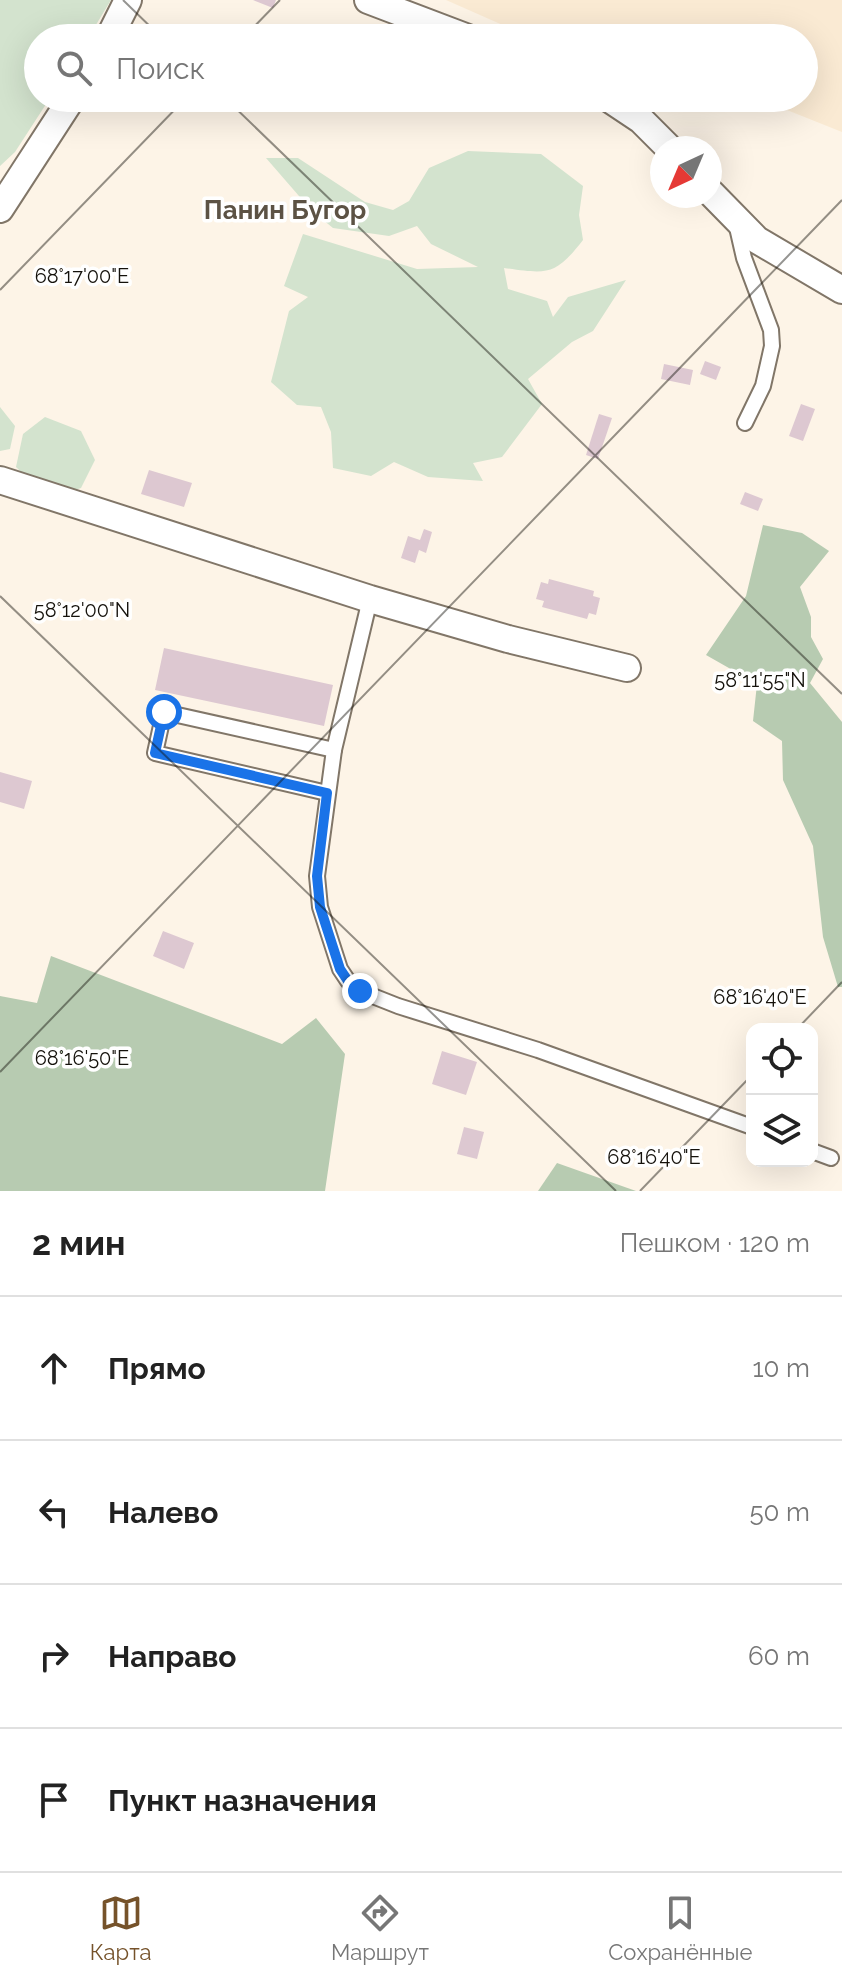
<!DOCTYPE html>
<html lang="ru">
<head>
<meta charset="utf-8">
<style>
  :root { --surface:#fff; --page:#f2f2f2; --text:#222; --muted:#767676; --line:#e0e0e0; --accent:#75522a }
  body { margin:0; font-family:Raleway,sans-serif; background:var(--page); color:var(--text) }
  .controls { position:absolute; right:24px; bottom:24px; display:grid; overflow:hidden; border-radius:16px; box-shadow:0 8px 32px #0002 }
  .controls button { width:72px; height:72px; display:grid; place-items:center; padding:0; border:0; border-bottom:2px solid var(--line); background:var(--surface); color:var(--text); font:40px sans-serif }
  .compass { position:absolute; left:650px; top:136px; width:72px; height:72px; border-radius:50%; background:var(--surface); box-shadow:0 8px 32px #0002; rotate:224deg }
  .stop { position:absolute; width:24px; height:24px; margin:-18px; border:6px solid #1a73e8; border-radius:50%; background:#fff }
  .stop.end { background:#1a73e8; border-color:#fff; box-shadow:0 2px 8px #0008 }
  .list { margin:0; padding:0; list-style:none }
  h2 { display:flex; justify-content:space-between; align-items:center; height:104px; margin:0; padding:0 32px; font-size:34px }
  h2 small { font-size:26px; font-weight:400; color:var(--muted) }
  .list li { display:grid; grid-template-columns:52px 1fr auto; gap:24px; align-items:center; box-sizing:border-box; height:144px; padding:0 32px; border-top:2px solid var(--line) }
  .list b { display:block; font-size:30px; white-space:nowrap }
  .list em { font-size:26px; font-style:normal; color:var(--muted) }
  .icon { flex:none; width:44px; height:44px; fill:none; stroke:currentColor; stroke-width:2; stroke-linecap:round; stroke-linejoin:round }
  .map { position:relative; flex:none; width:842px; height:1191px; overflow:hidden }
  .search { position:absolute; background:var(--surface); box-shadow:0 8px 32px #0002; left:24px; right:24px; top:24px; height:88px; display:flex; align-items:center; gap:20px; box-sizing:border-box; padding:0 28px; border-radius:44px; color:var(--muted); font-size:30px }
  .sheet { height:680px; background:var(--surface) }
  nav { display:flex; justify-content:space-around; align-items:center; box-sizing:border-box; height:112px; border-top:2px solid var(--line); background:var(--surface); font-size:22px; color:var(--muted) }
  nav a { display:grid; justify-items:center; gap:4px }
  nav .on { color:var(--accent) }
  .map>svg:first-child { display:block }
</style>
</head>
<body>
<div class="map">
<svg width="842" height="1191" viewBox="0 0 842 1191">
  <rect width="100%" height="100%" fill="#fdf4e7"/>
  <polygon fill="#faead3" points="446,0 842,0 842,132 757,98 804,98 804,38 532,38"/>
  <g fill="#d3e3ce">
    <polygon points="0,0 111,0 88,38 38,38 38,98 50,98 15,152 0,166"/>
    <path d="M468,151L541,154L583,186L579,215L583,240C555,276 548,274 504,268L508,289L547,301L553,317L568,297L626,280L593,331L572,342L528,379L542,404L502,457L473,463L483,481L428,477L394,462L371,476L333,468L331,432L321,407L297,405L271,382L289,311L308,297L284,286L303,234L417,269L478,267L431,244L417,226L389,236L333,228L312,211L266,158H298L365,202L393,210L409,201L429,168Z"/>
    <polygon points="0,407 15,426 10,449 0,451"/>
    <path d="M45,417L81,431L95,460L81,488C55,498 34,485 16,467L23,434Z"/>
  </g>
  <g fill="#b7cbb1">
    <polygon points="763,525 802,533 829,551 800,587 811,617 811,637 823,659 810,683 842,722 842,987 838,987 823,937 813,846 783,780 782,741 753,721 757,684 706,655 746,596"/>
    <polygon points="51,956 282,1044 316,1018 345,1054 325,1191 0,1191 0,996 37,1003"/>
    <polygon points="557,1163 636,1191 538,1191"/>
  </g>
  <g fill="#ddc8d1">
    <polygon points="253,0 276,0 273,8"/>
    <polygon points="705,361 721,367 716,380 700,374"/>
    <polygon points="664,364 693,370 690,385 661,379"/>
    <polygon points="801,404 815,409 803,441 789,436"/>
    <polygon points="599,414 612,418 598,459 586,455"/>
    <polygon points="149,470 192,483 184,507 141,494"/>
    <polygon points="745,492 763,499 758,511 740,504"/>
    <polygon points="424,529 432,532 426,553 419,550 415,563 401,558 408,536 420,540"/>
    <polygon points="549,579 594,591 593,596 600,598 596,615 589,613 587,619 542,607 544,601 536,599 541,582 548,584"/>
    <polygon points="164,648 333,685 324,726 155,690"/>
    <polygon points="0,772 32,781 24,809 0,802"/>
    <polygon points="163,931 194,943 184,969 153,956"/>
    <polygon points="442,1051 477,1062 466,1095 432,1084"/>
    <polygon points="464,1127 484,1132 477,1159 457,1154"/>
  </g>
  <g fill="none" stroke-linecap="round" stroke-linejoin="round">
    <g stroke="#817668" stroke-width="18">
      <g id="service">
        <polyline points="736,223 744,258 771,330 772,346 763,386 745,423"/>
        <polyline points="370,599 334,750 317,876 320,907 340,969 348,981 360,991 398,1006 538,1050 752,1127"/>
        <polyline points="327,793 155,753 164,712 334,750"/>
        <polyline points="812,1151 831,1158"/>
      </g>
    </g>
    <g stroke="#817668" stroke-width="30">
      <g id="minor">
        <polyline points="368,0 468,38"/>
        <polyline points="109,38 128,0"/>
        <polyline points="608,98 641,120 669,148"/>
        <polyline points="710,192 757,240 842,290"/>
        <polyline points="0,209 72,98"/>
        <polyline points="0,480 370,599 508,639 627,668"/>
      </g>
    </g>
    <use href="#service" stroke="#fff" stroke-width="14"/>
    <use href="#minor" stroke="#fff" stroke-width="26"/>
  </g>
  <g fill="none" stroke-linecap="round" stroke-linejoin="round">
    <polyline stroke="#1a73e8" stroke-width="10" points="164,712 155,753 327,793 317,876 320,907 340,969 348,981 360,991"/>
  </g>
  <path fill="none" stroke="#14110b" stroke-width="2" stroke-opacity="0.45" d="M123,0L162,38M243,38L280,0M225,98L842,694M0,290L186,98M0,596L616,1191M797,1029L842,982M0,1072L842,200M640,1191L752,1075"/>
  <g text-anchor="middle" stroke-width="7" stroke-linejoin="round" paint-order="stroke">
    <g font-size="26" font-weight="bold" fill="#5c5244" stroke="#fff">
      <text x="285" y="219">Панин Бугор</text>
    </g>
  </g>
  <g font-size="20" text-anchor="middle" fill="#14110b" stroke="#fff" stroke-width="7" stroke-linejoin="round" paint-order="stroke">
    <text x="82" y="283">68°17'00"E</text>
    <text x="82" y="617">58°12'00"N</text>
    <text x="760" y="687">58°11'55"N</text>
    <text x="760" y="1004">68°16'40"E</text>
    <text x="82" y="1065">68°16'50"E</text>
    <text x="654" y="1164">68°16'40"E</text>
  </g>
</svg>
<div class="controls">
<button><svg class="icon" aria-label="locate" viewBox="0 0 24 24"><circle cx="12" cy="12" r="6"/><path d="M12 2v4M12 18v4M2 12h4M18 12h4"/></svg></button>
<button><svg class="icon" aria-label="layers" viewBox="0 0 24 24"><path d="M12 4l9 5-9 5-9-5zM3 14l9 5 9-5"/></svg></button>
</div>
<svg class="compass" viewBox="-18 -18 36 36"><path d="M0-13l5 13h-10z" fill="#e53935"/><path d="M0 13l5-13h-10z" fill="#767676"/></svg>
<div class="stop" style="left:164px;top:712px"></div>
<div class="stop end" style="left:360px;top:991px"></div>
<div class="search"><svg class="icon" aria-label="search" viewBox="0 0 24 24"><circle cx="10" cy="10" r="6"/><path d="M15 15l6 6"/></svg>Поиск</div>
</div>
<section class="sheet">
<h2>2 мин<small>Пешком · 120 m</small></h2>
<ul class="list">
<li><svg class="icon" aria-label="ahead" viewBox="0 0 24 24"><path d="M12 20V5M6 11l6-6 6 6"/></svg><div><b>Прямо</b></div><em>10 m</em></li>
<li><svg class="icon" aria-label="left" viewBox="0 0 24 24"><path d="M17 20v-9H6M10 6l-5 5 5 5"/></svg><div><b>Налево</b></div><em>50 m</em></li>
<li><svg class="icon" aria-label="right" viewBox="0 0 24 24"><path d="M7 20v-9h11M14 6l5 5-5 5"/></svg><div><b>Направо</b></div><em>60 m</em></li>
<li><svg class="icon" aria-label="arrive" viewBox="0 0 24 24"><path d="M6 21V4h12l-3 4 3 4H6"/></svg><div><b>Пункт назначения</b></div></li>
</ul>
</section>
<nav>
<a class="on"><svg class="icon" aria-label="map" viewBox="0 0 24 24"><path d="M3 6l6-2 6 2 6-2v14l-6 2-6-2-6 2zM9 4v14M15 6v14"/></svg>Карта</a>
<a><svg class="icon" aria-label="directions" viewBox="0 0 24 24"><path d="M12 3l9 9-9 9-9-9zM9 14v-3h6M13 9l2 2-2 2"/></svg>Маршрут</a>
<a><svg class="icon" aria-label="saved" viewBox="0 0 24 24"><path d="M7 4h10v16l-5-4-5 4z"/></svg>Сохранённые</a>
</nav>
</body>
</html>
